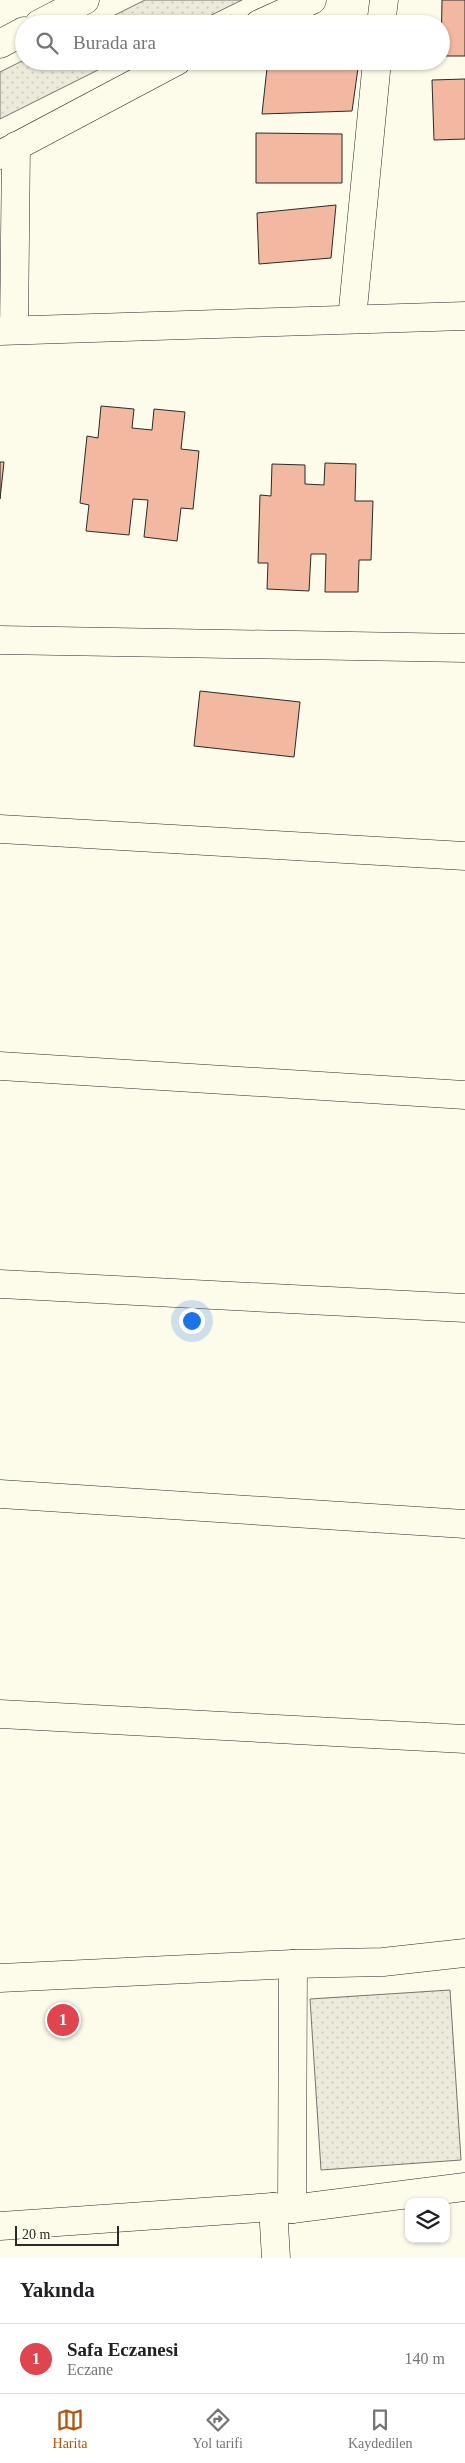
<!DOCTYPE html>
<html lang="tr">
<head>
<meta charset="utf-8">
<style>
  :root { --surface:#fff; --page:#f6f6f6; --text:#202124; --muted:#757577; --line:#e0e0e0; --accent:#b45309 }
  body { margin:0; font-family:"Times New Roman",serif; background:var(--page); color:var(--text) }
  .controls { position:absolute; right:15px; bottom:15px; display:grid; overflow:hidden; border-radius:10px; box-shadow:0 1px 4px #0004 }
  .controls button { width:45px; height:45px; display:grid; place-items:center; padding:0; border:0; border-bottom:1px solid var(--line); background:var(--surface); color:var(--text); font:25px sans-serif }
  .scale { position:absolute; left:15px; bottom:12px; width:104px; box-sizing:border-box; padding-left:5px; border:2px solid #2b2b2b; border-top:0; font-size:14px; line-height:18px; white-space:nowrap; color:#2b2b2b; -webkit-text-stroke:4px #fdfbea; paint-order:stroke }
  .you { position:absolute; left:191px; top:1320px; width:18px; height:18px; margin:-12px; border:4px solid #fff; border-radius:50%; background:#1a73e8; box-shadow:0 0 0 8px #1a73e833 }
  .badge { display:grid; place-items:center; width:32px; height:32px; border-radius:50%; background:var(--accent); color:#fff; font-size:16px; font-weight:700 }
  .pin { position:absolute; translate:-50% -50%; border:2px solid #fff; box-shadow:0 1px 5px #0006 }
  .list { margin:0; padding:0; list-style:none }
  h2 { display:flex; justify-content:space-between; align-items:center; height:65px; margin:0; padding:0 20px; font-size:21px }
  h2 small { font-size:16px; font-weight:400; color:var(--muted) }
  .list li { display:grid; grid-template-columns:32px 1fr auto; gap:15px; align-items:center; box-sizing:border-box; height:70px; padding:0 20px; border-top:1px solid var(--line) }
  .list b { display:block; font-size:19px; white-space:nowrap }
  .list p { margin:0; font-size:16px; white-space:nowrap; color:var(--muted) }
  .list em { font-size:16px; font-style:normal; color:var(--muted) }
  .icon { flex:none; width:28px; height:28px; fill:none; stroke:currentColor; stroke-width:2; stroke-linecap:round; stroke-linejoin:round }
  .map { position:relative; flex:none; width:465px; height:2258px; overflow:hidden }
  .search { position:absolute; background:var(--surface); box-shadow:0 1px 4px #0004; left:15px; right:15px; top:15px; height:55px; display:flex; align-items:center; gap:12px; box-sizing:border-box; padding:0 18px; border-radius:28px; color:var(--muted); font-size:19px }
  .sheet { height:135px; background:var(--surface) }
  nav { display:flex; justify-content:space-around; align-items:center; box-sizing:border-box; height:70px; border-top:1px solid var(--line); background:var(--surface); font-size:14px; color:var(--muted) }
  nav a { display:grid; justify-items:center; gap:2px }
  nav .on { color:var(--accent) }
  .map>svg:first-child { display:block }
</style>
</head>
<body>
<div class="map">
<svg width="465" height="2258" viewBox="0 0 465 2258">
  <defs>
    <pattern id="grass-dots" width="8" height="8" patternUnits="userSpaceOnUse" patternTransform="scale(1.25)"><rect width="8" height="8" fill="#ecebdb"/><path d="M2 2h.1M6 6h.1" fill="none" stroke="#cbcabc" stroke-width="1.8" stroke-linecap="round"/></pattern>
  </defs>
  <rect width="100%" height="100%" fill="#fdfbea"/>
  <g fill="url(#grass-dots)" stroke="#74746e">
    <polygon points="145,0 242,0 193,24 97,24"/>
    <polygon points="24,60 24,61 116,61 0,119 0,72"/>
    <polygon points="450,1990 461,2160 321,2170 310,1999"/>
  </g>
  <g fill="#f2b8a0" stroke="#2b2b2b">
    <polygon points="442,0 465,0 465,56 441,56"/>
    <polygon points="282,61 359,61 352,111 262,114 267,68"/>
    <polygon points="465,79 465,139 434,140 432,80"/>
    <polygon points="256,133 342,134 342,183 256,183"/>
    <polygon points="336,205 331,258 259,264 257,213"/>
    <polygon points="101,406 134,409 132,428 152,430 154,409 185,412 181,449 199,451 193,509 181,508 177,541 144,537 148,500 133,499 129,535 86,531 89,505 80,503 87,436 98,438"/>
    <polygon points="0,462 4,462 0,499"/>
    <polygon points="325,463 356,464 355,501 373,501 371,560 359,560 358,592 325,592 326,554 311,554 309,591 267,589 268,563 258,563 260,495 271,496 272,464 305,465 305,484 324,485"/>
    <polygon points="200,691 300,702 294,757 194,746"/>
  </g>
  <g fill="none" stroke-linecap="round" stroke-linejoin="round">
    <g stroke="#2b2b2b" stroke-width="29">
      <g id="minor">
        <polyline points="381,24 384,0"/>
        <polyline points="352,319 377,61"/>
        <polyline points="14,330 16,146"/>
        <polyline points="0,331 465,316"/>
        <polyline points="0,640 465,648"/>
        <polyline points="0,829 465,856"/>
        <polyline points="0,1066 465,1095"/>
        <polyline points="0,1284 465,1308"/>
        <polyline points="0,1494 465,1524"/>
        <polyline points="0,1714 465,1739"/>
        <polyline points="0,1978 293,1964 383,1962 465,1953"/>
        <polyline points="273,2207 276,2258"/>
        <polyline points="292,2209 293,1964"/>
        <polyline points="0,2226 273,2207 292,2209 465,2187"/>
      </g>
    </g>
    <g stroke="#2b2b2b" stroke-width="29">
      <g id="tertiary">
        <polyline points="259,24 312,0"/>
        <polyline points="0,155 177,61"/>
      </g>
    </g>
    <g stroke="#2b2b2b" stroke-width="29">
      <g id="trunk">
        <polyline points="39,24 85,0"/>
        <polyline points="0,44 24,31"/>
      </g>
    </g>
    <use href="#minor" stroke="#fdfbea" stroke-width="28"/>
    <use href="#tertiary" stroke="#fdfbea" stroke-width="28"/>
    <use href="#trunk" stroke="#fdfbea" stroke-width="28"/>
  </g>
</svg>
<div class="controls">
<button><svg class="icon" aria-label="layers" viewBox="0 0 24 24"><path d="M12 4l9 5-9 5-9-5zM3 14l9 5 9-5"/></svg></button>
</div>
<div class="scale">20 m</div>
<div class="you"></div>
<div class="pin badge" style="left:63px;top:2020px;background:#e0444e">1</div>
<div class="search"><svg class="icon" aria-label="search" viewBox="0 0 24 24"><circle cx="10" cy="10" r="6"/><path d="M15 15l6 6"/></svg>Burada ara</div>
</div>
<section class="sheet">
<h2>Yakında<small></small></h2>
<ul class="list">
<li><span class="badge" style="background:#e0444e">1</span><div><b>Safa Eczanesi</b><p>Eczane</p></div><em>140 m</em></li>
</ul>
</section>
<nav>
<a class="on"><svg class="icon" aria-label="map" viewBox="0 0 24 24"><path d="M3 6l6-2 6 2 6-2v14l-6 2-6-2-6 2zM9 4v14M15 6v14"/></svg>Harita</a>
<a><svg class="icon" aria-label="directions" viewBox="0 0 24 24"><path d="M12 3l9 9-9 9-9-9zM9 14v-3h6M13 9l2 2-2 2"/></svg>Yol tarifi</a>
<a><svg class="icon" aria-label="saved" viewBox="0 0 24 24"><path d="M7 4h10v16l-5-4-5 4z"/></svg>Kaydedilen</a>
</nav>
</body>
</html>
